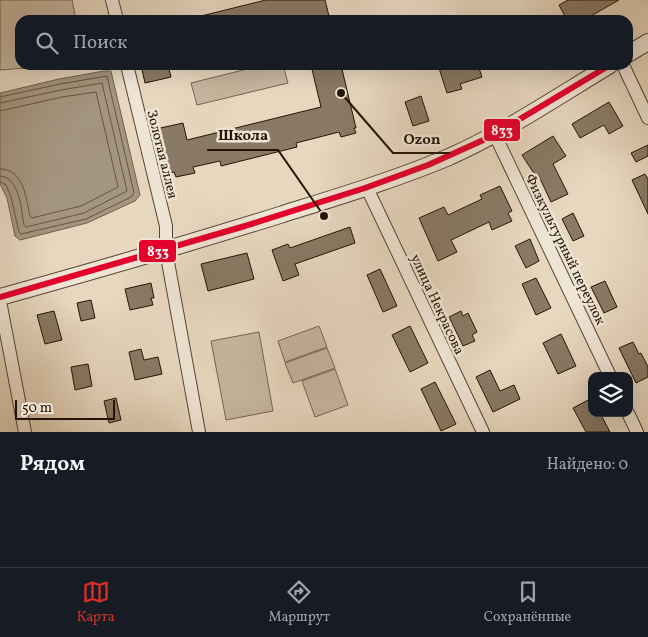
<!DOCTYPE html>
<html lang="ru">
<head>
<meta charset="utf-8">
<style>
  :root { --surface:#171b24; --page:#242831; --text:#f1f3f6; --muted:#9ea1a6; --line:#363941; --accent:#d93025 }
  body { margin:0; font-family:Vollkorn,serif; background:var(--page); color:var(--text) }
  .controls { position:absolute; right:15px; bottom:15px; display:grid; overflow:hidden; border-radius:10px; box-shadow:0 5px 20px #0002 }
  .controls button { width:45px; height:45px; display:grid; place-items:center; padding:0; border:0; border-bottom:1px solid var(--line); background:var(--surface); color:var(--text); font:25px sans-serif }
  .scale { position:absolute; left:15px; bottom:12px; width:100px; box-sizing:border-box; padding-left:5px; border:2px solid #231404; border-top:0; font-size:14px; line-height:18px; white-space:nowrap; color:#231404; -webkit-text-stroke:4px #efe5d5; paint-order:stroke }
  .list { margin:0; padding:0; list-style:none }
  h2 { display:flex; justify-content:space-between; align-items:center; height:65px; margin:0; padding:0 20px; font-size:21px }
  h2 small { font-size:16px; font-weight:400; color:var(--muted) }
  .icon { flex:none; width:28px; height:28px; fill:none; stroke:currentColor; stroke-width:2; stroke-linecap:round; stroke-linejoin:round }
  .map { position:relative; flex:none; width:648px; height:432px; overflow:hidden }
  .search { position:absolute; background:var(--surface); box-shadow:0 5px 20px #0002; left:15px; right:15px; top:15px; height:55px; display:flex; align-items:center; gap:12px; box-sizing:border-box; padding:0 18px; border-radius:15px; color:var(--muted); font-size:19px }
  .sheet { height:135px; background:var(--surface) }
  nav { display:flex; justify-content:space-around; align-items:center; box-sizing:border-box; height:70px; border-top:1px solid var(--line); background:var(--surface); font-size:14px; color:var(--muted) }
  nav a { display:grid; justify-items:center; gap:2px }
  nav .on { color:var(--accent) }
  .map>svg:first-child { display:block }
</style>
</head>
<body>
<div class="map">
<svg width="648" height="432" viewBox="0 0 648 432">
  <rect width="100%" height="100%" fill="#e7d7bf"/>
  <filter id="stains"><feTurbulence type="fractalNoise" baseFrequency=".004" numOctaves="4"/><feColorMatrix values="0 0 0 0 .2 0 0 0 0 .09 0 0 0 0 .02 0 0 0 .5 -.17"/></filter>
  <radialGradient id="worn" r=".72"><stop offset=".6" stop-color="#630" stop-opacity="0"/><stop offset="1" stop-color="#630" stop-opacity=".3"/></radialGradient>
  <g fill="#c6b69f" stroke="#746552">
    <polygon points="0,0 72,0 76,20 20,20 20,65 64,65 0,70"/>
    <polygon points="263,65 283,65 288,83 197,105 191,83"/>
    <polygon points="319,326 327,347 285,362 278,341"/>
    <polygon points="259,332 273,411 226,420 211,341"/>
    <polygon points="327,348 335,368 293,383 285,363"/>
    <polygon points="335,369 348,405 315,417 302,381"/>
  </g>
  <polygon fill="#a4957f" stroke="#70614e" points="104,71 111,71 140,195 135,201 87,223 20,240 15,236 7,198 0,184 0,93 59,79"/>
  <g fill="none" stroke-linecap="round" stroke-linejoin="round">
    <g stroke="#645442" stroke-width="1">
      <polyline points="0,97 60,84 107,76 134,193 131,197 86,219 21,234 19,232 11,197 6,185 0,182"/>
      <path d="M0,103L61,90L102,83L127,191L84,213L26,227L24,225C21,210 20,177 0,176"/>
      <path d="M0,111L62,97L96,92L118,187L81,206L32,218L30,216C26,198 24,169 0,169"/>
    </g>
  </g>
  <g fill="#897965" stroke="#231404">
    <polygon points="266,0 325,0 330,20 201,20 201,16"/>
    <polygon points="568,0 619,0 584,20 567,20 559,5"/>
    <polygon points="141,65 168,65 171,77 145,83"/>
    <polygon points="311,65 341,65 356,128 354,128 356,133 341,137 339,132 296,143 297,147 221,166 220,161 193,167 195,173 176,177 174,172 167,174 156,129 183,123 187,140 321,107"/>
    <polygon points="438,65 478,65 482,77 460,84 462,89 447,93"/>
    <polygon points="421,96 429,121 413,126 405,102"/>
    <polygon points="609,102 623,126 609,134 604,125 580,138 572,124"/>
    <polygon points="553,136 566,156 553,164 568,194 551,202 538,174 535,175 522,155"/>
    <polygon points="648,145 648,156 636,162 631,153"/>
    <polygon points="645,174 648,179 648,214 632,180"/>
    <polygon points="500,186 512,211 508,213 512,221 492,230 489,222 451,240 457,252 438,261 419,218 444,207 448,215 482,199 480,195"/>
    <polygon points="573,213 584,236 573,241 562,219"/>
    <polygon points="350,227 355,243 295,264 299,275 283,281 272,250 288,244 290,248"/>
    <polygon points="530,239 539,261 526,268 515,246"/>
    <polygon points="247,253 254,279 208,291 201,264"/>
    <polygon points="380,269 397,306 383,312 367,275"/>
    <polygon points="536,278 551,308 536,315 522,284"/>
    <polygon points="605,281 617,307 604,313 591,287"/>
    <polygon points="151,283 154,298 151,298 153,305 130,310 125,289"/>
    <polygon points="91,300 95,318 81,321 77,303"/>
    <polygon points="54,311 62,340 45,344 37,315"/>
    <polygon points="461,311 463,316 468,313 477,332 472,335 475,341 463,346 449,317"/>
    <polygon points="410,326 428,363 410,372 392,335"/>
    <polygon points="561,334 576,366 558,374 543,343"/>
    <polygon points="633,342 639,354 641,353 648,367 648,377 636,383 619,348"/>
    <polygon points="141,349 144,360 158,357 162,374 135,380 129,352"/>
    <polygon points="88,364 92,386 75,390 71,367"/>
    <polygon points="490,370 500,391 514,385 520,399 493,412 476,377"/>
    <polygon points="435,382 456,424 441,431 421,389"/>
    <polygon points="116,398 121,420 109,423 104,401"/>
    <polygon points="592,398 592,413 600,413 610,432 586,432 573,408"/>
  </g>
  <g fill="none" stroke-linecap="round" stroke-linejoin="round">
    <g stroke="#544533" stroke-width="14">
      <g id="minor">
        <polyline points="112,0 117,20"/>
        <polyline points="127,65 166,226 166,251 199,432"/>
        <polyline points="623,65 648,118"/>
        <polyline points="495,135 610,376"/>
        <polyline points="367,188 483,432"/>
        <polyline points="0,301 25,432"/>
        <polyline points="628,413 637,432"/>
      </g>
    </g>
    <g stroke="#544533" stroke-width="18">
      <g id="tertiary">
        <polyline points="628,54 648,42"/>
        <path d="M0,297C94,271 187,244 280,215C337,197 394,180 449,157C505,132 557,97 610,65"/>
      </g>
    </g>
    <use href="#minor" stroke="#efe5d5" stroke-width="12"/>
    <use href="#tertiary" stroke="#efe5d5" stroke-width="16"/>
    <g stroke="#efe5d5" stroke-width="10">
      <polyline id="bus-1" points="0,297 245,226 365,188 428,165 490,137 610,65"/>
    </g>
    <use href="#bus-1" stroke="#e4002b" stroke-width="6"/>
  </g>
  <g text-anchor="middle" stroke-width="5" stroke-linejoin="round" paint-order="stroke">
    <g font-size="14" fill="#231404" stroke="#efe5d5">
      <text transform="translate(163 154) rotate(76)" y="5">Золотая аллея</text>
      <text transform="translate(566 249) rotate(64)" y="5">Физкультурный переулок</text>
      <text transform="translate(438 304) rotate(65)" y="5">улица Некрасова</text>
    </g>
  </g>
  <path fill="none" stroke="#231404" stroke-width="2" d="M324 216L278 150H207M341 93L393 153H450"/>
  <g fill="#231404" stroke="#efe5d5" stroke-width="2">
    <circle cx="324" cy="216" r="5"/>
    <circle cx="341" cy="93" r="5"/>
  </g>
  <g font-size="15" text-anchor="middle" font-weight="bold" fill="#231404" stroke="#efe5d5" stroke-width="5" stroke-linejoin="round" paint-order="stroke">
    <text x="243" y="140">Школа</text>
    <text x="422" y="144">Ozon</text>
  </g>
  <g stroke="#efe5d5" stroke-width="2">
    <rect x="483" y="118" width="38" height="24" rx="5" fill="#e4002b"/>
    <rect x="138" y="239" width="39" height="24" rx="5" fill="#e4002b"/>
  </g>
  <g font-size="14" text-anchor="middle" font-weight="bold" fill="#fff">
    <text x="502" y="135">833</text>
    <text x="158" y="256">833</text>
  </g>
  <rect width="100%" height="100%" filter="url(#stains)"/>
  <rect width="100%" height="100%" fill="url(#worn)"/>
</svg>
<div class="controls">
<button><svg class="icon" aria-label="layers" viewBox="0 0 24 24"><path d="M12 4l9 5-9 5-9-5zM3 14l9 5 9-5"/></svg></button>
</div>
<div class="scale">50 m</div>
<div class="search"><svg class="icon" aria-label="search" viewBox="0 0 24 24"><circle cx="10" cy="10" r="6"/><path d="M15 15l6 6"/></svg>Поиск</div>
</div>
<section class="sheet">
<h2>Рядом<small>Найдено: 0</small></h2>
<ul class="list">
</ul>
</section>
<nav>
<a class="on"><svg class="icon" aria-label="map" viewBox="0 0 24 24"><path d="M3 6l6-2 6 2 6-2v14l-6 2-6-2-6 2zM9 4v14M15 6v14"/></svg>Карта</a>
<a><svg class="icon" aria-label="directions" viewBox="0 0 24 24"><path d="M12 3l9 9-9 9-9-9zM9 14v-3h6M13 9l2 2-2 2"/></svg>Маршрут</a>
<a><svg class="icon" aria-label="saved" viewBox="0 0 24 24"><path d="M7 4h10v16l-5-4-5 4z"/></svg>Сохранённые</a>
</nav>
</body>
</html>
